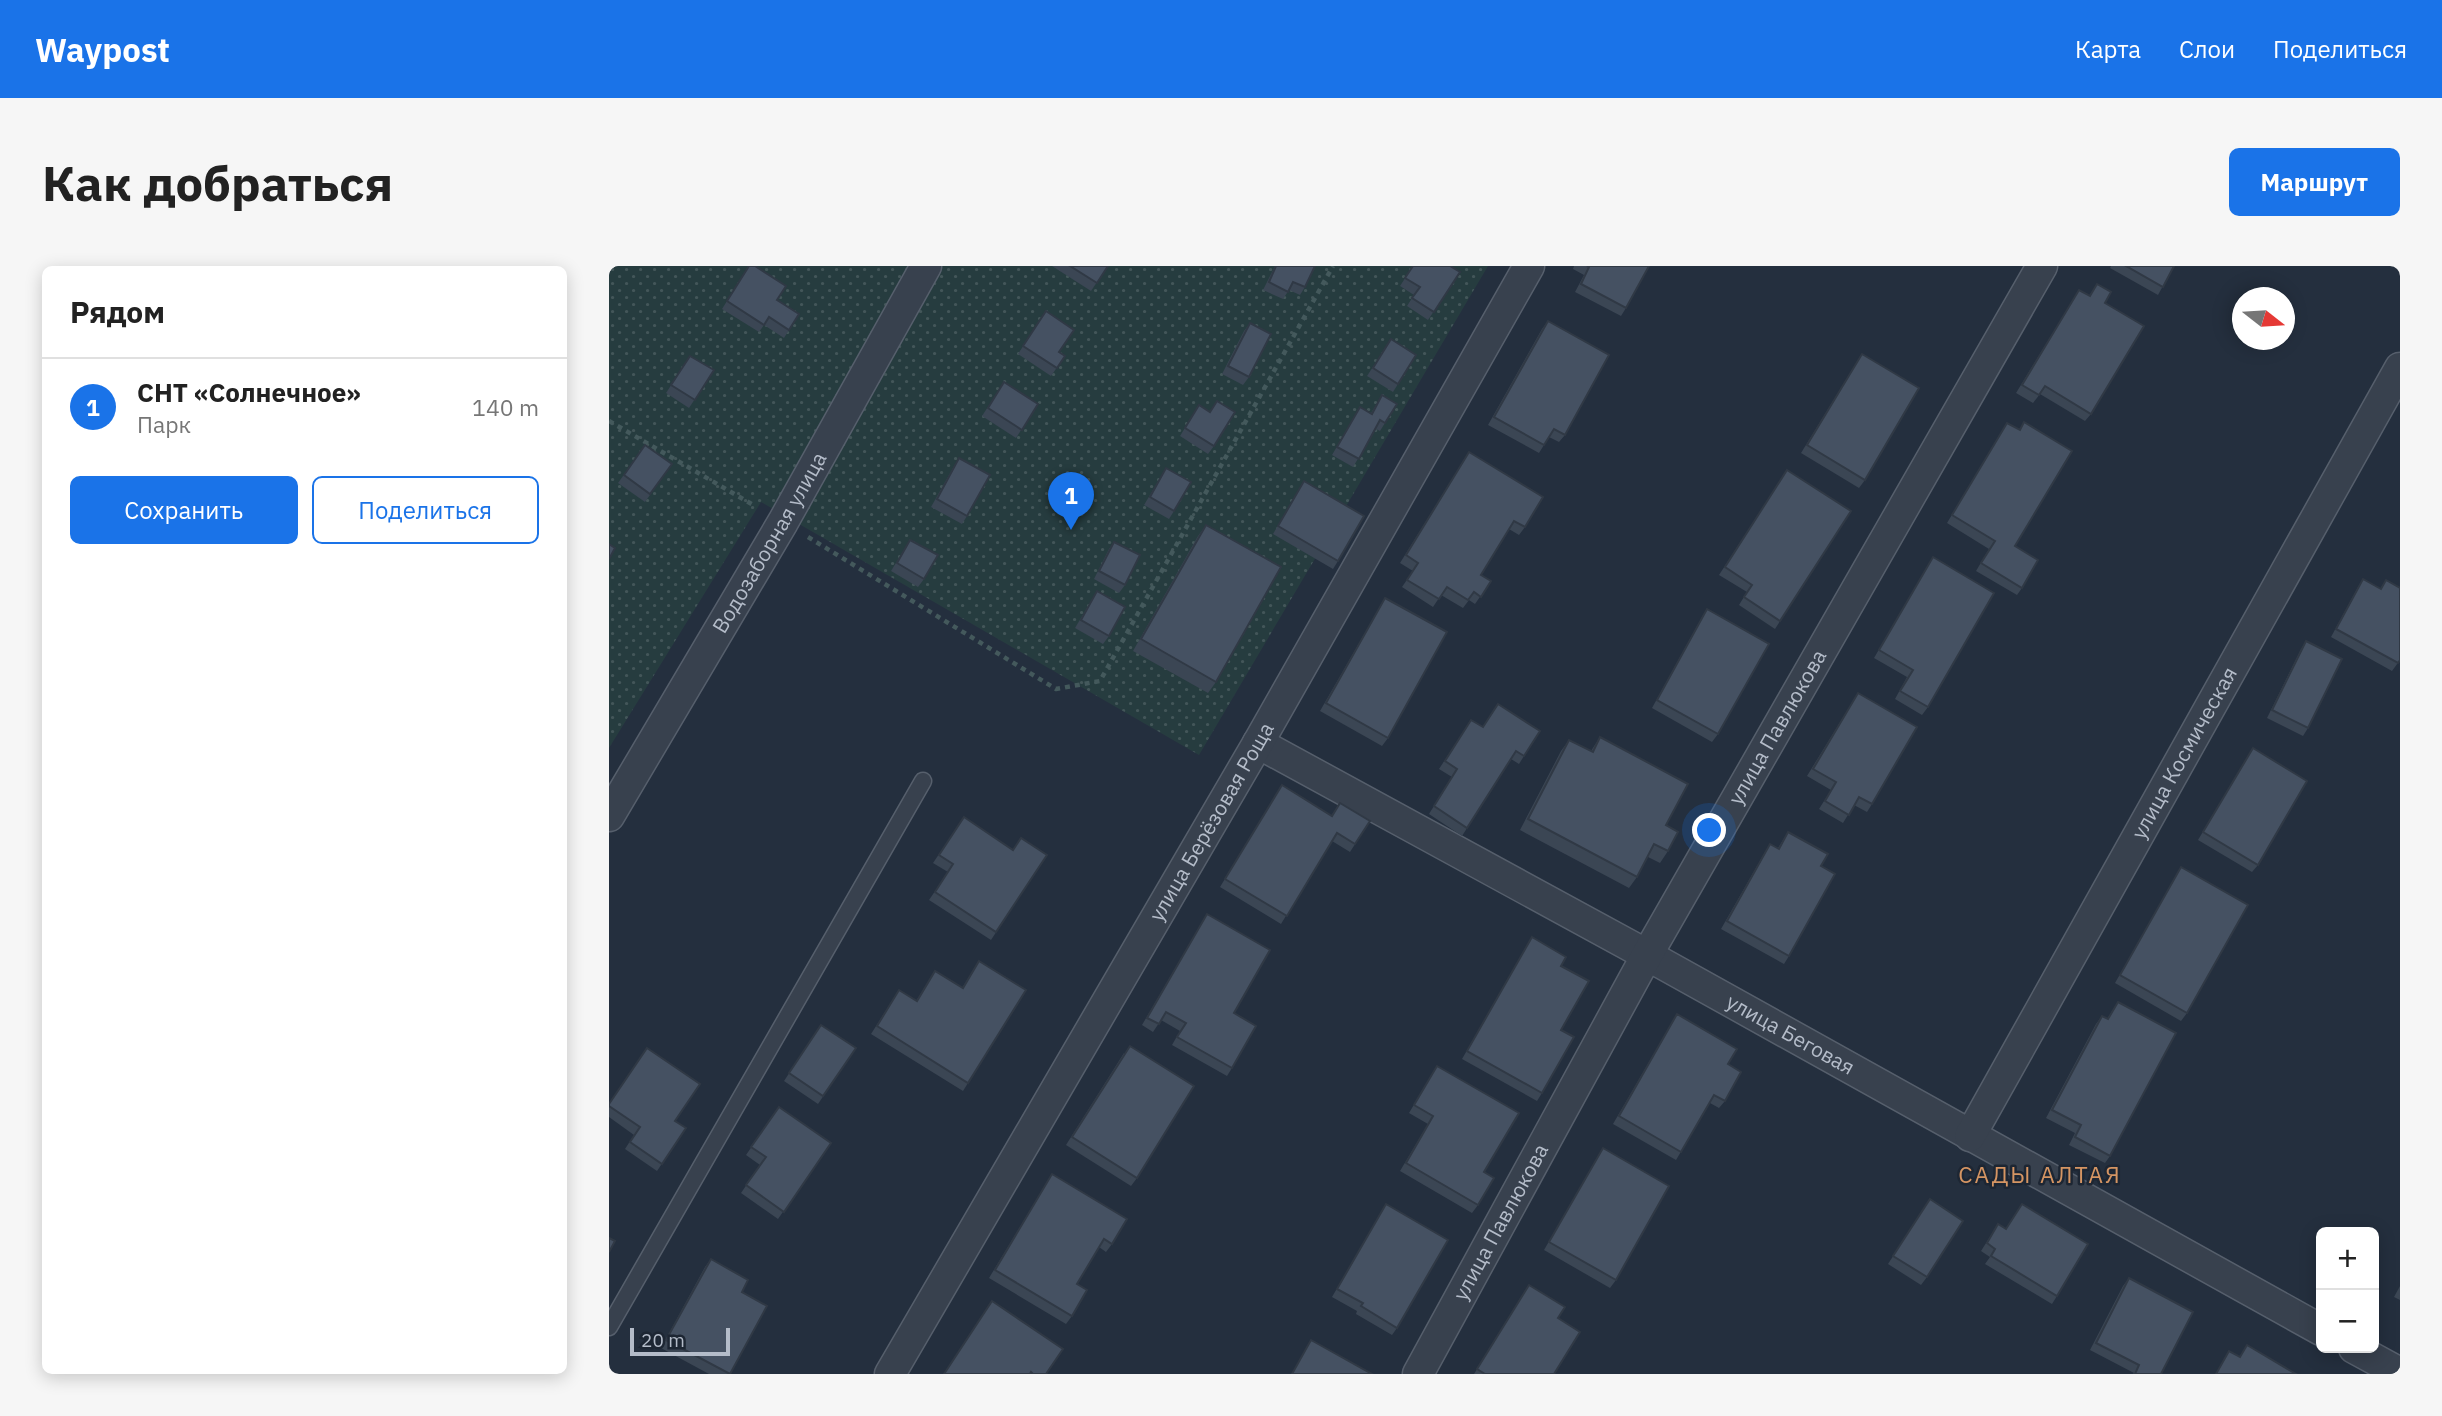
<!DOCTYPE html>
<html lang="ru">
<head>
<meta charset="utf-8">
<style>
  :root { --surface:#fff; --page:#f6f6f6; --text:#222; --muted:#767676; --line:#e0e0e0; --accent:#1a73e8 }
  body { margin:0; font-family:"IBM Plex Sans",sans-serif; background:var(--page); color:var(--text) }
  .controls { position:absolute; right:21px; bottom:21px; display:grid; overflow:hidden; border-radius:10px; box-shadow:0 4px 18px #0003 }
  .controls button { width:63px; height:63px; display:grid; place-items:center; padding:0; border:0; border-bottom:2px solid var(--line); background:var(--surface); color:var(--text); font:35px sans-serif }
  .compass { position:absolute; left:1623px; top:21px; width:63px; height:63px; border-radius:50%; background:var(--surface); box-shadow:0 4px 18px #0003; rotate:107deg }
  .scale { position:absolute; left:21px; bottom:18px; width:100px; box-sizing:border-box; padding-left:7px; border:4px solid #b4bcc9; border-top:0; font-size:19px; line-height:24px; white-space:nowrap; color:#b4bcc9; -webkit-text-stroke:5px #1d2633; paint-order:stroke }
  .you { position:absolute; left:1101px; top:565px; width:24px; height:24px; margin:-18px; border:5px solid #fff; border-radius:50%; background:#1a73e8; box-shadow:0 0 0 10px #1a73e833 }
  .badge { display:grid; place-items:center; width:46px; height:46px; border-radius:50%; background:var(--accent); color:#fff; font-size:23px; font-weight:700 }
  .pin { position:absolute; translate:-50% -58px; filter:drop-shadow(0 2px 4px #0008) }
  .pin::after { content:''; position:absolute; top:37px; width:24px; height:21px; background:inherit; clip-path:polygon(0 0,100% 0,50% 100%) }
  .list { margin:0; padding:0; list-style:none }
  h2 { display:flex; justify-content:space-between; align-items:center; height:91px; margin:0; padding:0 28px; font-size:30px }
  h2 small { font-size:23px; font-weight:400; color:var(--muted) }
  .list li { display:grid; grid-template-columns:46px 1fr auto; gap:21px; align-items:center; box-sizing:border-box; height:98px; padding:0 28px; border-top:2px solid var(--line) }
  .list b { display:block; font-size:26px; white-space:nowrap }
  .list p { margin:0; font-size:23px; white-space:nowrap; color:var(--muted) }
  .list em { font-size:23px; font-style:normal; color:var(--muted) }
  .actions { display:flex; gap:14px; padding:21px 28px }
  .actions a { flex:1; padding:16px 0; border:2px solid var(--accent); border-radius:10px; text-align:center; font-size:24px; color:var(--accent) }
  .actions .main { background:var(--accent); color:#fff }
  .map { position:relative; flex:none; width:1791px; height:1108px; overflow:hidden; border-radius:10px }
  header { display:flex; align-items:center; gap:42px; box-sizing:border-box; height:98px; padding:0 35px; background:var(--accent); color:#fff }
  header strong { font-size:33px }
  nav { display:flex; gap:38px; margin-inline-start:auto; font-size:24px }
  .intro { display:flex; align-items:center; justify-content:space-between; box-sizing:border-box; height:168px; padding:0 42px }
  h1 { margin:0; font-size:49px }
  .button { padding:18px 32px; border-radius:10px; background:var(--accent); color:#fff; font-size:24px; font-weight:700 }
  main { display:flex; gap:42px; padding:0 42px }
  aside { flex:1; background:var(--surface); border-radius:10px; box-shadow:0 4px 18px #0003 }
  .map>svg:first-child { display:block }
</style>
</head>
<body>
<header>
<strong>Waypost</strong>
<nav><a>Карта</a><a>Слои</a><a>Поделиться</a></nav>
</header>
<div class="intro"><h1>Как добраться</h1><a class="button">Маршрут</a></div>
<main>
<aside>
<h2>Рядом<small></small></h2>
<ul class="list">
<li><span class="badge">1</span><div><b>СНТ «Солнечное»</b><p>Парк</p></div><em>140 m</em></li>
</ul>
<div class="actions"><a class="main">Сохранить</a><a>Поделиться</a></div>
</aside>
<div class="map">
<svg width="1791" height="1108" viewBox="0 0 1791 1108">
  <defs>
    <pattern id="garden-dots" width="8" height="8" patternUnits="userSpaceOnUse" patternTransform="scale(1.75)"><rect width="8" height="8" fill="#263c3f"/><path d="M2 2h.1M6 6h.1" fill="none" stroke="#435659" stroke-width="1.8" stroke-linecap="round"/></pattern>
  </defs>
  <rect width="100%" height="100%" fill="#242f3e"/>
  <polygon fill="url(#garden-dots)" points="0,0 879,0 590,489 152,236 0,482"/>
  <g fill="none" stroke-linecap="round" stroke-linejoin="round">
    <g stroke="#565f6c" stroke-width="19">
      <polyline id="service" points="0,1061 314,515"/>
    </g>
    <g stroke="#565f6c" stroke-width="33">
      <g id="minor">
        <path id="s1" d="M649,477L1038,689L1712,1064"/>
        <path id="s2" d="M0,550L174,256L317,0"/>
        <path id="s3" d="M1361,870L1791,102"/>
        <polyline points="1745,1082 1791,1107"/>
        <path id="s4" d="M281,1108L649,477L920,0"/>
        <path id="s5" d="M809,1108L1038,689L1433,0"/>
      </g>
    </g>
    <g stroke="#44595c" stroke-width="4.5" stroke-dasharray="5 5" stroke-linecap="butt">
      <polyline points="0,155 146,240"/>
      <polyline points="199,271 447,423 491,415 724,0"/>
    </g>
    <use href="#service" stroke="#38414e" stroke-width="16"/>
    <use href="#minor" stroke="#38414e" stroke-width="30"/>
  </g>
  <g fill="#3b4654">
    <polygon points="140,0 168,34 190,48 175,72 155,59 150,66 113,43"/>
    <polygon points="443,0 499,0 482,25"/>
    <polygon points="666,0 706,0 696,21 691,29 680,24 674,33 654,24"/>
    <polygon points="804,0 851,6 819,54 798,40 805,29 791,20"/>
    <polygon points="965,0 1040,0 1017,42 1012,50 966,26 975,9 964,3"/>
    <polygon points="1502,0 1565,0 1549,29 1501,2"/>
    <polygon points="1488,18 1496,37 1482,148 1476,155 1431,128 1424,137 1407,127 1470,24 1480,30"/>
    <polygon points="437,45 450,86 456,90 442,110 409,88"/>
    <polygon points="939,55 956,169 950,176 940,171 930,187 879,159 933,63"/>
    <polygon points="641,57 640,111 634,119 613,108 635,65"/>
    <polygon points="782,73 789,118 784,126 758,110"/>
    <polygon points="1253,88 1256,214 1250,222 1192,187"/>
    <polygon points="81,90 105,104 80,142 57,127"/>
    <polygon points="395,116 429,138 407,172 373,150"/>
    <polygon points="773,129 776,157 771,165 767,163 744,201 723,189 751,141 762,147"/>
    <polygon points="590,139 605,180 599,188 571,170"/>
    <polygon points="1415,156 1406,280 1413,322 1408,329 1367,305 1380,283 1338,257 1398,157 1410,164"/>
    <polygon points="36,179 63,198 36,236 9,217"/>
    <polygon points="860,186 916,261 910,269 900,263 872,309 882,315 866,338 860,334 854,342 832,329 824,341 793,321 804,305 791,297"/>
    <polygon points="350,192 358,250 353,258 322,241 345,200"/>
    <polygon points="557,202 565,245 560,253 535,239"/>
    <polygon points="1173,212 1242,245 1166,363 1130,339 1138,326 1110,309"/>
    <polygon points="695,215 729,295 724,303 664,268"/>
    <polygon points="597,259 607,416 599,427 524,385 589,270"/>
    <polygon points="301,274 315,313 309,321 282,305"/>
    <polygon points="505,276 516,319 510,327 485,313 500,283"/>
    <polygon points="1324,291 1319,441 1313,449 1286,433 1298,411 1265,392"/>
    <polygon points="1754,313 1771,323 1777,314 1791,394 1783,405 1722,371 1749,321"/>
    <polygon points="488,325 500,370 494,378 466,362"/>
    <polygon points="776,332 779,472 773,480 711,445"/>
    <polygon points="1098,343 1109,468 1103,476 1043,442 1093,351"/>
    <polygon points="1697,375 1699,462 1694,470 1658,452 1692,383"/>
    <polygon points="1249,427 1263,538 1258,546 1245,539 1234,557 1210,543 1222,524 1198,510"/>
    <polygon points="862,454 915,490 910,498 902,493 853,570 820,548 843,511 830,503"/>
    <polygon points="991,471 1057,559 1059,585 1051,597 1039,591 1028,611 1020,622 911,564 952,485 960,474 982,485"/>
    <polygon points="1644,482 1649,599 1643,606 1589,574"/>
    <polygon points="673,519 722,550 731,537 761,555 741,586 723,575 672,658 611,621"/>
    <polygon points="355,551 404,584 438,589 382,674 320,634 339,606 324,597"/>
    <polygon points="1179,566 1212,600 1180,690 1175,698 1112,663 1156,586 1161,578 1169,582"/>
    <polygon points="1572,601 1578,747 1572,755 1506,717"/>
    <polygon points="598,648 623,802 618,810 563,779 571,765 552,754 544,766 533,759"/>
    <polygon points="923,671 952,700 952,764 933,827 928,835 853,793"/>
    <polygon points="370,695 359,817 354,825 262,768 290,724 307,735 326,705 353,722"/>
    <polygon points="1509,736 1501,890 1496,897 1460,879 1466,867 1437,852 1487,758 1493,750 1498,753"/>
    <polygon points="1068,748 1119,798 1116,835 1110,842 1101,837 1067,894 1004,858"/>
    <polygon points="212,759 247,782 209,838 175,815"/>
    <polygon points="515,787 528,912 522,920 457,879"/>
    <polygon points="828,800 869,939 863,947 791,905 819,858 800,847"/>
    <polygon points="0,838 66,855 77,862 48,905 16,883 25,869 0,851"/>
    <polygon points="170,841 222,877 169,953 132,927 151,899 137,889"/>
    <polygon points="994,882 1007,1014 1001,1022 935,984"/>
    <polygon points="443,908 503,978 497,986 490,981 468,1018 463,1050 457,1058 380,1012"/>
    <polygon points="1321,933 1318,1011 1312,1019 1279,998"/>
    <polygon points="777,938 788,1062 783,1069 747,1048 748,1045 723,1031"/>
    <polygon points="1413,938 1448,1030 1443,1038 1376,998 1381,991 1372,985 1389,958 1397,963"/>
    <polygon points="102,993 133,1026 121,1108 100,1108 52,1082 96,1001"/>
    <polygon points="1520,1012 1552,1108 1524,1108 1525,1107 1481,1084 1514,1020"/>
    <polygon points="920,1019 949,1052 945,1108 865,1108"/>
    <polygon points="1791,1020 1791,1034 1785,1031"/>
  </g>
  <g fill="#455162" stroke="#303945" stroke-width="2">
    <polygon points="140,0 146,0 177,20 168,34 190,48 180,64 160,51 155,59 118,35"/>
    <polygon points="461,0 499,0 488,17"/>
    <polygon points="667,0 706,0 696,21 684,16 679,26 660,16"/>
    <polygon points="804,0 841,0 851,6 825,46 803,32 811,21 796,12"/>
    <polygon points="978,0 1040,0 1017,42 972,18 980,1"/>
    <polygon points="1517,0 1565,0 1554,21"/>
    <polygon points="1488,18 1502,26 1496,37 1535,60 1482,148 1436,120 1430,129 1413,119 1470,24 1481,30"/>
    <polygon points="437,45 465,64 450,86 456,90 448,102 414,80"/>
    <polygon points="939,55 1000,89 956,169 945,163 935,179 885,151"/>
    <polygon points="641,57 662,68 640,111 619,100"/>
    <polygon points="782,73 807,89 789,118 764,102"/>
    <polygon points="1253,88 1310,122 1256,214 1198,179"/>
    <polygon points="81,90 105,104 86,134 62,119"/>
    <polygon points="395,116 429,138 413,164 379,142"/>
    <polygon points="773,129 788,138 776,157 771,154 750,193 728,181 751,141 763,148"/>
    <polygon points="608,135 626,146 605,180 576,162 590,139 601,146"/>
    <polygon points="1415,156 1463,185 1406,280 1429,294 1413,322 1372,297 1386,275 1343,249 1398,157 1411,164"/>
    <polygon points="36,179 63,198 41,228 15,209"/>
    <polygon points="860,186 934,231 916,261 905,255 872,309 882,315 872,331 865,326 859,334 838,321 830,333 798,314 809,297 797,289"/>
    <polygon points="350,192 381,209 358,250 328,233"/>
    <polygon points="557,202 582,216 565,245 541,231"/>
    <polygon points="1178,204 1242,245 1171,355 1135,331 1143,319 1116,301"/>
    <polygon points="695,215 755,250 729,295 669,260"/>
    <polygon points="597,259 672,301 607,416 532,373"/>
    <polygon points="301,274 329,289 315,313 288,297"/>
    <polygon points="505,276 531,289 516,319 490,305"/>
    <polygon points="0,278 6,282 0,293"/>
    <polygon points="1324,291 1385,327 1319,441 1291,425 1304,404 1270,384"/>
    <polygon points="1754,313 1772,323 1777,314 1791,322 1791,394 1789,397 1727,363"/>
    <polygon points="488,325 516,341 500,370 472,354"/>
    <polygon points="776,332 838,366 779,472 717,437"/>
    <polygon points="1098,343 1160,378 1109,468 1048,434"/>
    <polygon points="1697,375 1733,393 1699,462 1663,444"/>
    <polygon points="1249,427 1308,461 1263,538 1250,531 1240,549 1216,535 1227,516 1204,503"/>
    <polygon points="889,438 931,465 915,490 907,485 858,562 825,540 848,503 836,495 862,454 874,461"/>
    <polygon points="991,471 1079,518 1057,559 1069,566 1059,585 1045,578 1028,611 919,553 960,474 984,486"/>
    <polygon points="1644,482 1698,515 1649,599 1594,566"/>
    <polygon points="673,519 723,550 731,537 761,555 746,578 728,567 678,650 616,613"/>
    <polygon points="355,551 404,584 412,572 438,589 387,666 326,626 344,598 330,589"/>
    <polygon points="1179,566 1219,588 1212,600 1226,608 1180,690 1118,655 1161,578 1170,583"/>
    <polygon points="1572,601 1639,639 1578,747 1511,709"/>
    <polygon points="598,648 661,684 625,747 647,760 623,802 568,771 577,757 557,746 550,758 538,752"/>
    <polygon points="923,671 957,691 952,700 980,715 952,764 965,771 933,827 858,785"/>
    <polygon points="370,695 417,724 359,817 268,760 290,724 308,735 326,705 354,722"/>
    <polygon points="1509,736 1567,767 1501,890 1466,871 1472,859 1443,844 1493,750 1499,753"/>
    <polygon points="1068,748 1128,783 1119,798 1132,806 1116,835 1105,829 1072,886 1010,850"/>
    <polygon points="212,759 247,782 214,830 180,807"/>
    <polygon points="521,780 585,820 528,912 463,871"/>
    <polygon points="38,782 91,818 66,855 77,862 53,898 21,876 31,861 0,840 0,838"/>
    <polygon points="828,800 910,847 875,906 885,912 869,939 797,897 824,850 805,839"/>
    <polygon points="170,841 222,877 175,946 137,919 157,891 142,881"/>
    <polygon points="994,882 1060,920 1007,1014 940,976"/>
    <polygon points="443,908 518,953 503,978 495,973 468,1018 478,1024 463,1050 386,1004"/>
    <polygon points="1321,933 1354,955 1318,1011 1284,990"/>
    <polygon points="777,938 839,974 788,1062 752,1040 754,1037 728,1023"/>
    <polygon points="1413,938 1479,978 1448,1030 1382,990 1386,983 1378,977 1389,958 1397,963"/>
    <polygon points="0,972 6,975 0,986"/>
    <polygon points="102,993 139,1014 133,1026 158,1040 121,1108 57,1074"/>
    <polygon points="1520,1012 1584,1046 1552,1108 1526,1108 1530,1099 1487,1077"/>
    <polygon points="920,1019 956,1041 949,1052 971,1066 945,1108 876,1108 868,1103"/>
    <polygon points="383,1035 454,1083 437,1108 424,1108 422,1106 421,1108 335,1108"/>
    <polygon points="702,1074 763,1108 683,1108"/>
    <polygon points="1638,1079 1687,1108 1607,1108 1620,1085 1631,1091"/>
  </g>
  <g text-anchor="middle" stroke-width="5" stroke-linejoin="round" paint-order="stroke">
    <g font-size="21" fill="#b4bcc9" stroke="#1d2633">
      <text dy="7" stroke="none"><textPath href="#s2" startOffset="317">Водозаборная улица</textPath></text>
      <text dy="7" stroke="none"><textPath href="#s5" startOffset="740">улица Павлюкова</textPath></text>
      <text dy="7" stroke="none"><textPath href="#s3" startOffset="439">улица Космическая</textPath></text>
      <text dy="7" stroke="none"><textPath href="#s4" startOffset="639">улица Берёзовая Роща</textPath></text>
      <text dy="7" stroke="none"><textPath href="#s1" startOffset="607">улица Беговая</textPath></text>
      <text dy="7" stroke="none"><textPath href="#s5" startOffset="173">улица Павлюкова</textPath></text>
    </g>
    <g font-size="23" letter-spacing="2" fill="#d59563" stroke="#1d2633">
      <text x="1431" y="917">САДЫ АЛТАЯ</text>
    </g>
  </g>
</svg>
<div class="controls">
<button>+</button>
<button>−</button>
</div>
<svg class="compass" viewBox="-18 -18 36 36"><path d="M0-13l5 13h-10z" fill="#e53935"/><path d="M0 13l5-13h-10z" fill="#767676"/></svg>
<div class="scale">20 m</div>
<div class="you"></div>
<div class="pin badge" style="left:462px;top:264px">1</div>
</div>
</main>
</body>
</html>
